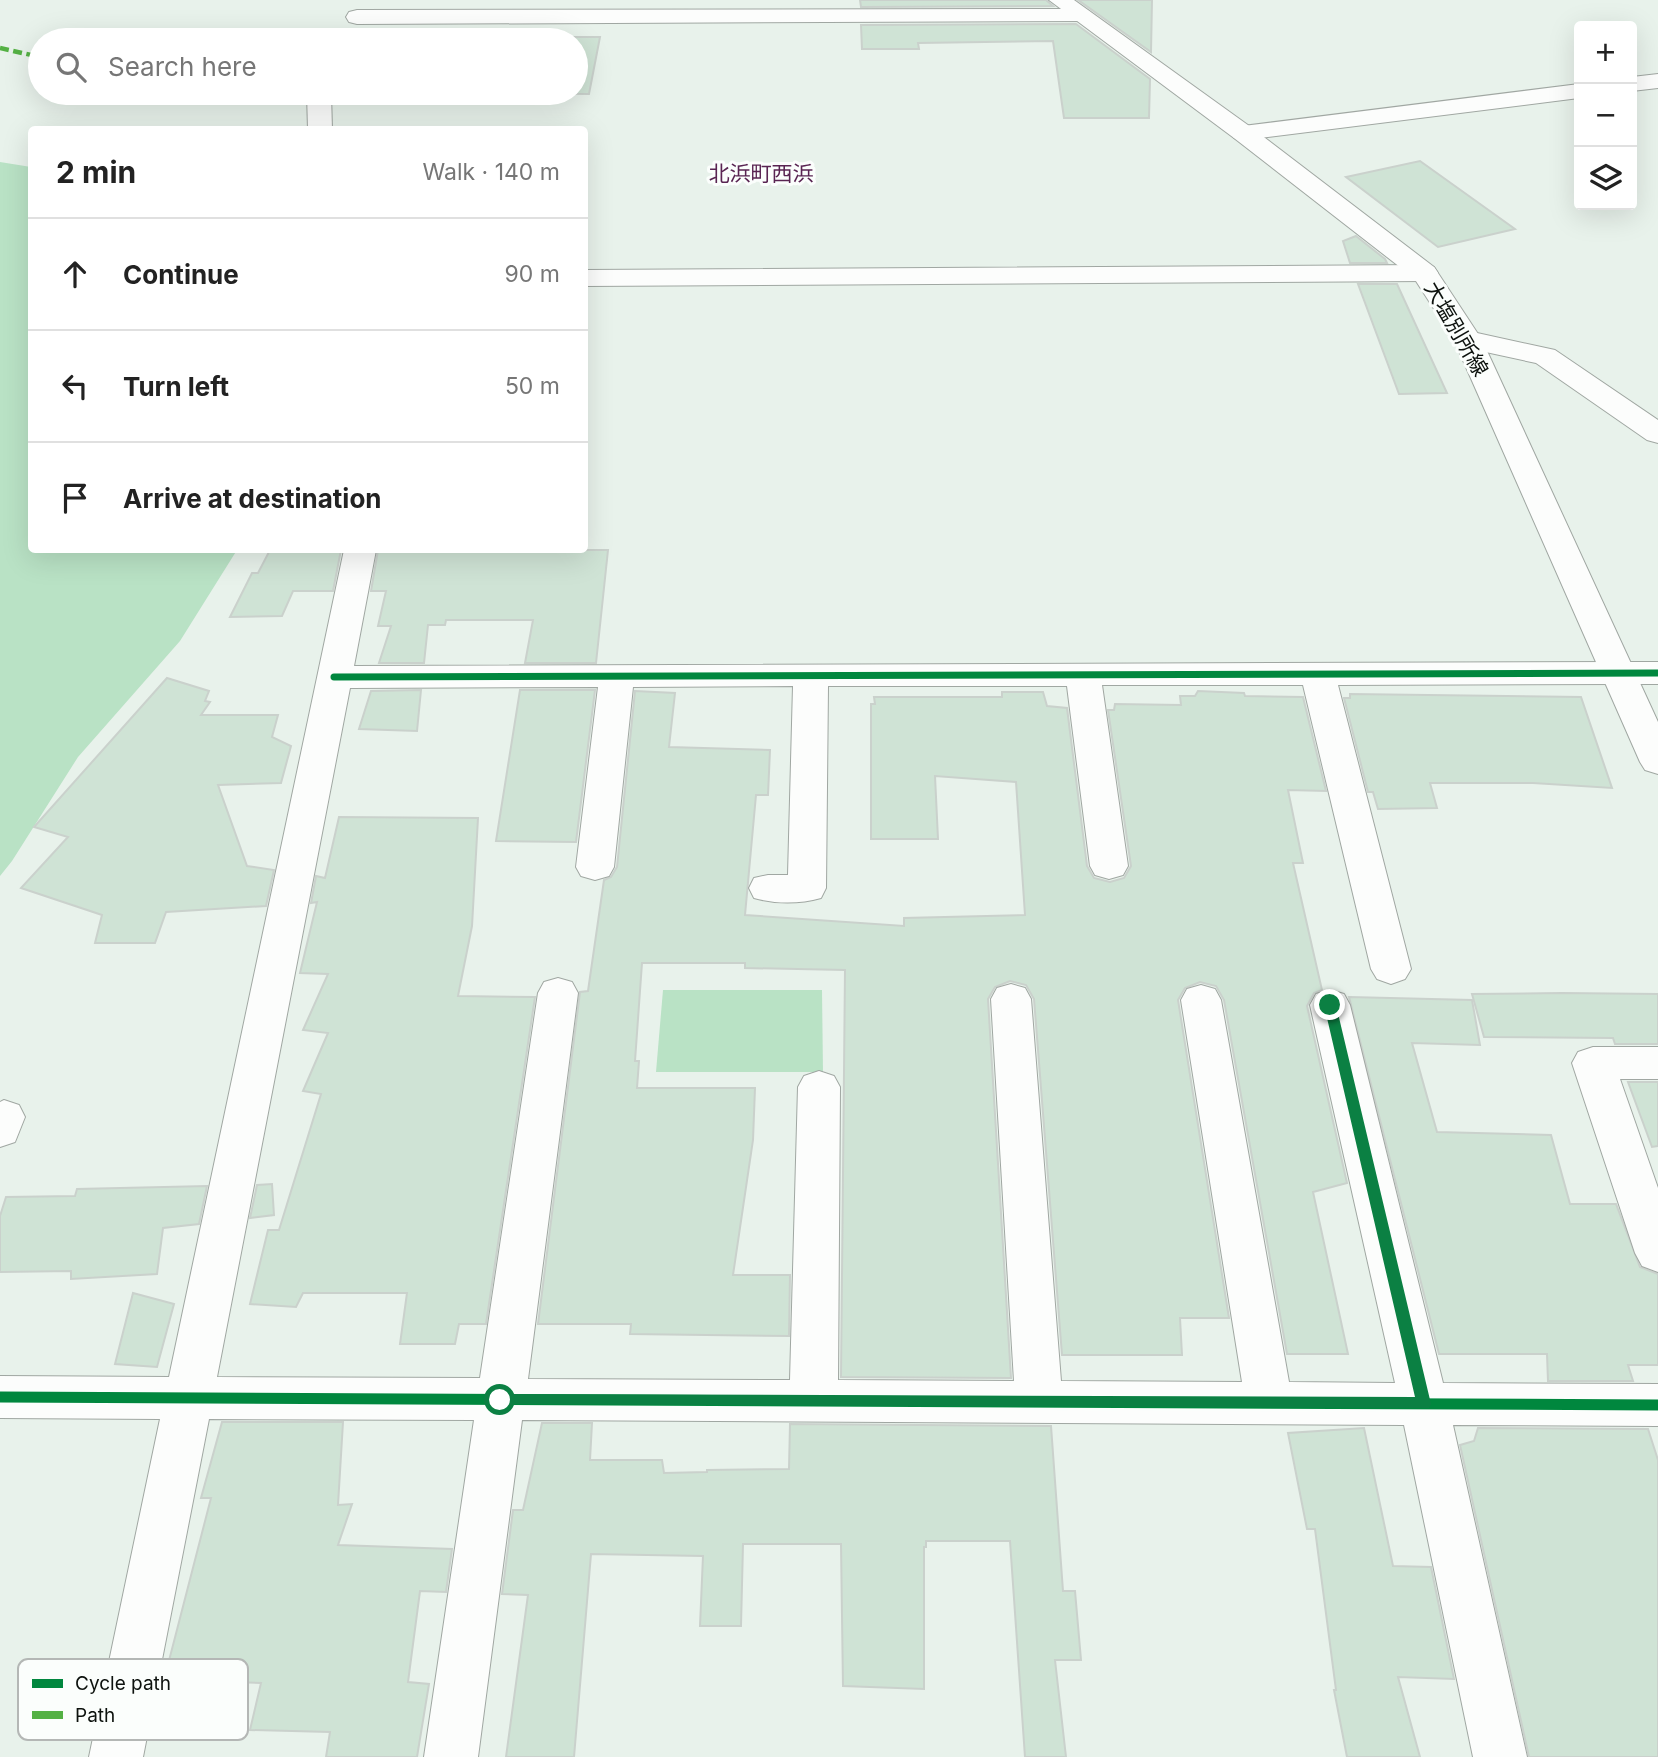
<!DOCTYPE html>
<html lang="en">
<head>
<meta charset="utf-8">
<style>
  :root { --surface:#fff; --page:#f2f2f2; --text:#222; --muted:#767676; --line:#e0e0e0 }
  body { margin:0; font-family:Inter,"Noto Sans JP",sans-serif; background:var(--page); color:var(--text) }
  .controls { position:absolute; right:21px; top:21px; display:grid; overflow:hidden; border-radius:7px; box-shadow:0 7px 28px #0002 }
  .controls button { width:63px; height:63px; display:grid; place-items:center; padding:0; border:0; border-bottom:2px solid var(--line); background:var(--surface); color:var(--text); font:35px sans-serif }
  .stop { position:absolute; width:21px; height:21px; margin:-16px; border:5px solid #0b8043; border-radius:50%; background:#fff }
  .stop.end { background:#0b8043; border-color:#fff; box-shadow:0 2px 7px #0008 }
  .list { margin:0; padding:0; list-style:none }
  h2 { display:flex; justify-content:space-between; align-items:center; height:91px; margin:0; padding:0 28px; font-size:30px }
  h2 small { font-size:23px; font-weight:400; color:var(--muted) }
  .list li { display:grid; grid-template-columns:46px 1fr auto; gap:21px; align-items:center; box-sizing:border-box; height:112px; padding:0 28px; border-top:2px solid var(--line) }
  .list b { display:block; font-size:26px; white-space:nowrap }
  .list em { font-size:23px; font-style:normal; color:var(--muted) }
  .icon { flex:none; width:38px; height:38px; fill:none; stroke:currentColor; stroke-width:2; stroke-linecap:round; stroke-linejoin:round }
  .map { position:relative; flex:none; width:1658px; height:1757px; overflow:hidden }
  .search { position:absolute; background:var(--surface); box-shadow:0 7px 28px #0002; left:28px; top:28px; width:560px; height:77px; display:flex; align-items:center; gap:18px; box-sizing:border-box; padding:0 24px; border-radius:38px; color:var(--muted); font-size:26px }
  .panel { position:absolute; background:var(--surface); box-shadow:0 7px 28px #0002; left:28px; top:126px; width:560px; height:427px; border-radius:7px }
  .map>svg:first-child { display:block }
</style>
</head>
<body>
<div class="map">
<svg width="1658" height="1757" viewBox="0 0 1658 1757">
  <rect width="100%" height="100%" fill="#e8f2eb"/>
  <g fill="#b9e2c5">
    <polygon points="0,162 31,167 32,550 237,550 180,641 78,757 12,861 0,876"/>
    <polygon points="663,990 822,990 823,1072 656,1072"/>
  </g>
  <g fill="#cfe3d5" stroke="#cad1cc" stroke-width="2">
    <polygon points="860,0 1046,0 1053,6 861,7"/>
    <polygon points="1078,0 1152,0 1151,52"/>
    <polygon points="1076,24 1150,79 1149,118 1064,118 1053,41 918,43 919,49 862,49 861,25"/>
    <polygon points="527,37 600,37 589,94 511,93 576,93 576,40 526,40"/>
    <polygon points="1420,161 1515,229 1438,247 1346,177"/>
    <polygon points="1356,236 1385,259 1387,263 1350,263 1343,241"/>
    <polygon points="1358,284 1397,284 1447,393 1399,394"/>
    <polygon points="270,550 341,550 333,591 293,591 282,616 230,617 252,573 258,573"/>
    <polygon points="378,550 608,550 596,663 525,663 533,620 446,620 445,625 428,625 424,663 379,663 391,626 378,626 386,591 371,591"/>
    <polygon points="167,678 209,691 205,701 210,702 201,715 278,715 272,737 291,746 281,783 218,785 247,866 274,870 266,906 166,912 155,943 95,943 102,915 21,888 68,837 34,827"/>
    <polygon points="421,690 417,731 359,729 371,691"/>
    <polygon points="520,690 595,690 576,842 496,841"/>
    <polygon points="635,691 675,693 669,747 770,750 768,795 756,795 745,915 904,926 904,918 1025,915 1016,782 935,776 938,839 871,839 871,704 875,704 874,697 1002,697 1002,692 1043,692 1047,706 1067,708 1087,866 1094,878 1110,882 1124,878 1131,866 1108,710 1114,710 1115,704 1181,705 1180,696 1195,696 1198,691 1244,693 1245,696 1303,697 1326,791 1288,790 1303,863 1293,863 1322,990 1314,993 1307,1006 1347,1183 1313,1192 1348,1354 1287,1354 1224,1000 1216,986 1200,982 1185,988 1178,1000 1229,1318 1180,1318 1182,1355 1062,1355 1034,999 1026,985 1010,981 995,987 988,999 1011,1378 841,1377 845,970 745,968 745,963 642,963 635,1061 639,1061 637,1088 755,1088 753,1140 733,1275 790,1275 789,1336 630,1334 631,1324 538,1324 580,992 588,991 604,880 611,877 617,867"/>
    <polygon points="1350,694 1581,697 1612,788 1533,783 1430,783 1437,808 1378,809 1373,792 1368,792 1344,698 1350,698"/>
    <polygon points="339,817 478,818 472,926 458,996 535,997 486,1324 459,1324 455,1344 400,1344 407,1293 303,1293 296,1307 250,1304 268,1230 279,1230 321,1094 303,1091 328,1033 303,1030 328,974 300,973 317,902 311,903 316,876 325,878"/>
    <polygon points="1562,993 1658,994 1658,1044 1615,1044 1613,1038 1484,1037 1472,994"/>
    <polygon points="1349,997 1472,1000 1480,1045 1412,1043 1437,1132 1551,1135 1570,1204 1616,1204 1640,1267 1658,1274 1658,1365 1628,1365 1633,1381 1548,1381 1547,1354 1439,1354"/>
    <polygon points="1628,1082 1658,1082 1658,1146 1652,1147"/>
    <polygon points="272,1184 274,1215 250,1218 257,1185"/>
    <polygon points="207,1186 199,1224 163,1228 157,1274 71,1279 71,1271 0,1272 0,1216 6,1197 75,1196 77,1189"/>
    <polygon points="133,1293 174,1304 157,1367 115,1364"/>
    <polygon points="222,1422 343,1422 338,1505 352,1504 338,1545 452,1549 446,1592 420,1591 408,1682 429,1684 417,1757 326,1757 330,1732 250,1730 261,1683 164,1680 211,1498 201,1498"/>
    <polygon points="542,1423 592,1423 590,1460 662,1460 664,1473 707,1472 707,1470 789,1469 790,1424 1051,1426 1063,1591 1075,1591 1081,1660 1055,1660 1066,1757 1025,1757 1010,1541 926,1541 926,1547 924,1547 924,1689 843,1686 841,1544 743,1544 741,1626 700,1626 703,1556 591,1554 574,1757 506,1757 528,1595 502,1594 513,1510 523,1510"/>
    <polygon points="1364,1428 1393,1566 1431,1567 1454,1679 1398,1677 1420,1757 1347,1757 1334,1690 1336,1690 1315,1529 1307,1529 1288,1433"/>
    <polygon points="1478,1428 1648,1429 1658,1460 1658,1757 1529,1757 1460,1445 1474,1441"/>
  </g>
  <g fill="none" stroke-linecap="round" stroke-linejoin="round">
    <g stroke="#a0a7a2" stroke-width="2">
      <g id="minor">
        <polygon points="1081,9 1089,11 1092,16 1089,21 357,24 349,22 346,17 349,12 357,10"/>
        <polygon points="1658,74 1658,88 1632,91 1632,77"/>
        <polygon points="1579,84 1579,98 1243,140 1234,138 1231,133 1234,128 1243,126"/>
        <polygon points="307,93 331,93 332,130 308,130"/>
        <polygon points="1424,265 1434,267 1438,273 1434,279 1424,281 584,286 584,270"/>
        <polygon points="1468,331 1555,350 1658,420 1658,443 1647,440 1536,363 1458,346 1454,340 1458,334"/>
        <path d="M344,550H376L354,666L1619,662L1631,665L1636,673L1631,681L1619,684L1338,685L1411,969L1405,979L1391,984L1377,979L1371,969L1303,685H1102L1128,866L1123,875L1109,879L1095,875L1090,866L1067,686H828L826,888L821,898C800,904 775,904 754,898L749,888L754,878L768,875H788L793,686L633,687L614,867L609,876L595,880L581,876L576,867L598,687L350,688L217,1377L480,1378L538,993L544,982L558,978L572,982L578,993L528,1379L790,1380L798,1087L804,1076L819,1071L834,1076L840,1087L838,1380L1014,1381L991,999L997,988L1011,984L1025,988L1031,999L1061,1381L1242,1382L1181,1000L1187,989L1201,985L1215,989L1221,1000L1289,1382L1395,1383L1310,1005L1316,994L1330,990L1344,994L1350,1005L1443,1383L1658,1384V1426L1453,1425L1527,1757H1473L1404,1425L522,1420L478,1757H424L474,1420L209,1419L143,1757H89L160,1419L0,1418V1376L169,1377Z"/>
        <polygon points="1593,1047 1658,1047 1658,1079 1620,1079 1658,1188 1658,1272 1642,1266 1635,1253 1572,1063 1578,1052"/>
        <polygon points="4,1100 19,1105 25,1117 15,1142 0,1147 0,1102"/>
      </g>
    </g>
    <g stroke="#a0a7a2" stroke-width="2">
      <polygon id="tertiary" points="1619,662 1658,662 1658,684 1619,684 1607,681 1602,673 1607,665"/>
    </g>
    <g stroke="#a0a7a2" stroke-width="2">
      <polygon id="secondary" points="1049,0 1074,0 1252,128 1434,267 1482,340 1658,722 1658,774 1645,770 1640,762 1454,340 1414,278 1234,138"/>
    </g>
    <use href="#minor" fill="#fcfdfc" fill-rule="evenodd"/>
    <use href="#tertiary" fill="#fcfdfc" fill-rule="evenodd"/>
    <use href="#secondary" fill="#fcfdfc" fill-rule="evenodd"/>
    <g stroke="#54b144" stroke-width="4.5" stroke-dasharray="9 4.5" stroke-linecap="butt">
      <polyline points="0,48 40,57"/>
      <polyline points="290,93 317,96"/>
    </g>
    <g stroke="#fbfefc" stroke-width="10">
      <polyline id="cycleway-far1" points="334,677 1658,673"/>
    </g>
    <g stroke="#fbfefc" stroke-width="16">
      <polyline id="cycleway" points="0,1397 1658,1405"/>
    </g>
    <use href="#cycleway-far1" stroke="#00873e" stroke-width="7"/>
    <use href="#cycleway" stroke="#00873e" stroke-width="11"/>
  </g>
  <polygon fill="#0b8043" points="1330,1001 1336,1005 1431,1404 1429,1408 495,1404 493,1400 500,1394 1415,1397 1324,1005"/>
  <g text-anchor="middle" stroke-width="6" stroke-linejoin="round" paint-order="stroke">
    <g font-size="21" fill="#592452" stroke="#fbfefc">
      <text x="761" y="181">北浜町西浜</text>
    </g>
    <g font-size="21" fill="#0d120e" stroke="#fbfefc">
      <text transform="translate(1456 329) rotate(60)" y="7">大塩別所線</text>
    </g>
  </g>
  <rect x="18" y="1659" width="230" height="81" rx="10" fill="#fbfefc" stroke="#b4b7b5" stroke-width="2"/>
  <rect x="32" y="1679" width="31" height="9" fill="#00873e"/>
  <rect x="32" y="1711" width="31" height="8" fill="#54b144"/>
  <g font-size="19" fill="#0d120e">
    <text x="75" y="1690">Cycle path</text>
    <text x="75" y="1722">Path</text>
  </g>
</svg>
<div class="controls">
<button>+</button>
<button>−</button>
<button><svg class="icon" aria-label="layers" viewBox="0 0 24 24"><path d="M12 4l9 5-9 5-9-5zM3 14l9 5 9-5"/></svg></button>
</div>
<div class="stop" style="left:500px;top:1400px"></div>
<div class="stop end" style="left:1330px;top:1005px"></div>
<div class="search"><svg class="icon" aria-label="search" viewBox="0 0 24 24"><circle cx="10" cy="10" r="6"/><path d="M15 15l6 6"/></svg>Search here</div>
<section class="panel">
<h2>2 min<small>Walk · 140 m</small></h2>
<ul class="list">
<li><svg class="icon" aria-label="ahead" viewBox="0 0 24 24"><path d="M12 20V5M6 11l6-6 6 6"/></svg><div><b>Continue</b></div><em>90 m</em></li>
<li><svg class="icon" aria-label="left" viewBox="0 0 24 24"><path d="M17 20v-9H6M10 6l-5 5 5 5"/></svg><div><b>Turn left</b></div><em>50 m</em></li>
<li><svg class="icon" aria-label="arrive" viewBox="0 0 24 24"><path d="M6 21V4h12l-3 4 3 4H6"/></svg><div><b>Arrive at destination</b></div></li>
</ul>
</section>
</div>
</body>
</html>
